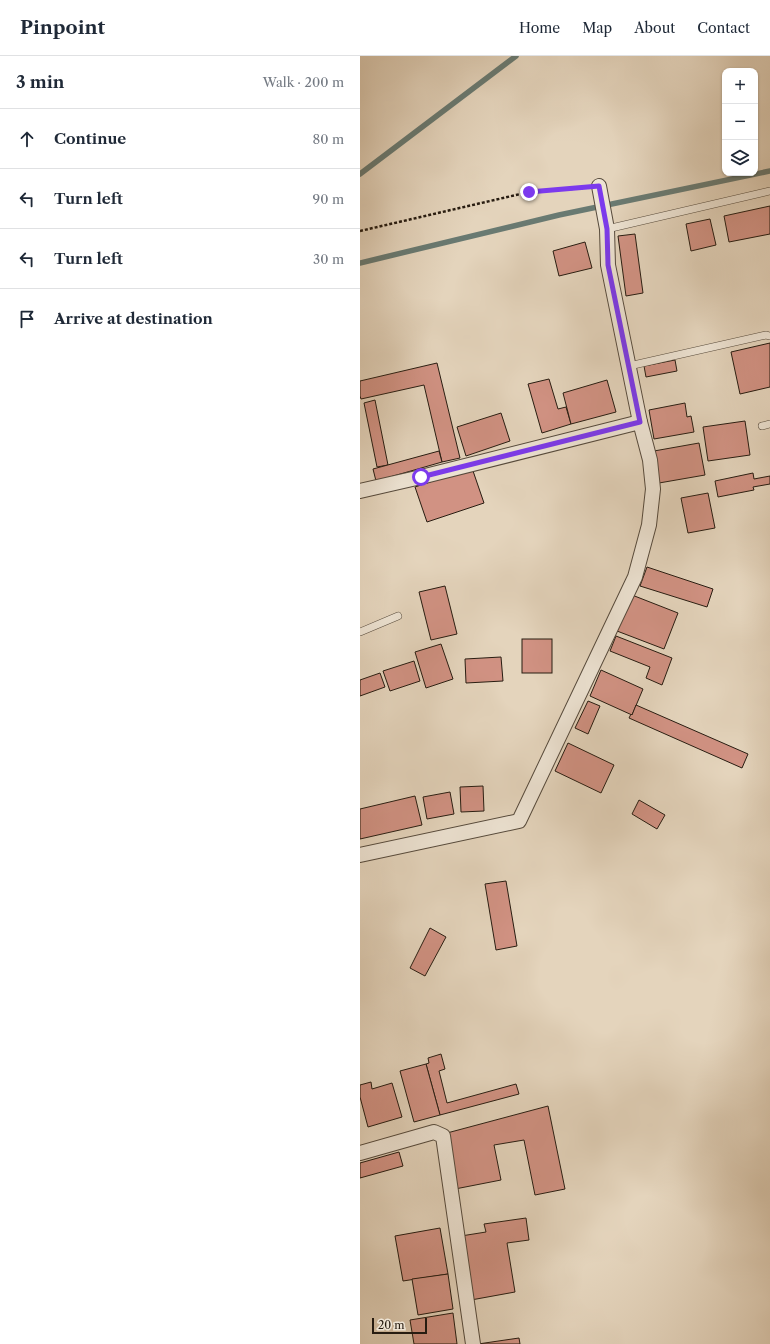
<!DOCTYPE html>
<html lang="en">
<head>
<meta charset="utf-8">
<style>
  :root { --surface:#fff; --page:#f6f6f7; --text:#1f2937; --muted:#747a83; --line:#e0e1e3 }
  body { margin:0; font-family:"Libre Caslon Text",serif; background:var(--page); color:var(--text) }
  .controls { position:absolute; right:12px; top:12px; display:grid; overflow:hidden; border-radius:8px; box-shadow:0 1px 3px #0004 }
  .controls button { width:36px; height:36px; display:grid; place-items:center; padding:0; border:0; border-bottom:1px solid var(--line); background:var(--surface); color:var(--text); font:20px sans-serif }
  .scale { position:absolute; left:12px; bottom:10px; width:55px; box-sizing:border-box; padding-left:4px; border:2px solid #271c11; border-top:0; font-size:11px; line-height:14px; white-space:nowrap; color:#271c11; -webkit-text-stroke:3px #ede3d3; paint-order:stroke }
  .stop { position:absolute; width:12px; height:12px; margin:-9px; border:3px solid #7c3aed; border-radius:50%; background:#fff }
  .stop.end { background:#7c3aed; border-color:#fff; box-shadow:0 1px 4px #0008 }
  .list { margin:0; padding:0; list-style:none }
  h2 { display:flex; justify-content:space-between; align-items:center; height:52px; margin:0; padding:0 16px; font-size:17px }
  h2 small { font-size:13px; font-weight:400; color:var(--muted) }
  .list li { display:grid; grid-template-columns:26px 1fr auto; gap:12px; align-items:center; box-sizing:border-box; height:60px; padding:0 16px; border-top:1px solid var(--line) }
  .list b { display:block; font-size:15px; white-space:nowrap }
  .list em { font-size:13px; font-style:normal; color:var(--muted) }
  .icon { flex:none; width:22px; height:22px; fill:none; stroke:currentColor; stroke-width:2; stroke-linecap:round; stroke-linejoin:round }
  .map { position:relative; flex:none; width:410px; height:1288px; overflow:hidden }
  header { display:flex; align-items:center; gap:24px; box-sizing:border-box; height:56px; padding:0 20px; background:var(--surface); border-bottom:1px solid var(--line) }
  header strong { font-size:19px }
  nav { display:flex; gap:22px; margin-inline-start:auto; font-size:14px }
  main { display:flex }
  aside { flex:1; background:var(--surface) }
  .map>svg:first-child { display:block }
</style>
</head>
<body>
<header>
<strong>Pinpoint</strong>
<nav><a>Home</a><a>Map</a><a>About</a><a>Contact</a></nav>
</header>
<main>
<aside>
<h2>3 min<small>Walk · 200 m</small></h2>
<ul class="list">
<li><svg class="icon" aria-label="ahead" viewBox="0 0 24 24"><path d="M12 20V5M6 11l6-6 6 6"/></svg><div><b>Continue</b></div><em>80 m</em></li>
<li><svg class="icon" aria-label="left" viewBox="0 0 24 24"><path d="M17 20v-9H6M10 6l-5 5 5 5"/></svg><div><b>Turn left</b></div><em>90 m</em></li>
<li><svg class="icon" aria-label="left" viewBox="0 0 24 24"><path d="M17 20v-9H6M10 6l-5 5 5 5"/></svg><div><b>Turn left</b></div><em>30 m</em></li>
<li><svg class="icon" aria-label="arrive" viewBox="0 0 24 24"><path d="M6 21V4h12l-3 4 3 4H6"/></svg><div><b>Arrive at destination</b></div></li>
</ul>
</aside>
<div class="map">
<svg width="410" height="1288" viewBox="0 0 410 1288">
  <rect width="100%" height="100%" fill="#e4d4bc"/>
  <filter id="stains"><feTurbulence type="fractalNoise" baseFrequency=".005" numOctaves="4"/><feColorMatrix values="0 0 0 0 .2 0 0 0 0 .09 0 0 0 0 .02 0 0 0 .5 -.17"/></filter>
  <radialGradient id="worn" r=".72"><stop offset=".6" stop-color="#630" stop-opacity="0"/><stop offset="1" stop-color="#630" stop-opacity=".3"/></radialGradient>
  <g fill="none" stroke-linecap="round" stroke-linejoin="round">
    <g stroke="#697a72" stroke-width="5.5">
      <polyline points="0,118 156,0"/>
      <polyline points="0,207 199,159 410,115"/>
    </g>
  </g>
  <g fill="#d19283" stroke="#271c11">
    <polygon points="410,150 410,178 369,186 364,160"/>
    <polygon points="350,163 356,189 331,195 326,168"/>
    <polygon points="275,178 283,237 266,240 258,180"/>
    <polygon points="225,186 232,212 199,220 193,195"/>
    <polygon points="410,287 410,331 380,338 371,296"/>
    <polygon points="315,304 317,315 286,321 284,310"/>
    <polygon points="77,307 100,402 82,406 64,329 1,343 0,340 0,325"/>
    <polygon points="189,323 198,353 206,351 211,368 182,377 168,328"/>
    <polygon points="247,324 256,356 211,368 203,337"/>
    <polygon points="15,344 28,409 17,411 4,347"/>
    <polygon points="325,347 327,361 331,360 334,376 294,383 289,354"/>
    <polygon points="141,357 150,385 106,400 97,371"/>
    <polygon points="385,365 390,399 348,405 343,371"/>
    <polygon points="339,387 345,419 299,427 294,395"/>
    <polygon points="79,395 82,406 16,425 13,413"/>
    <polygon points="112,412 124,447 67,466 55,431"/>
    <polygon points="393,417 394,423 410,420 410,428 393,431 394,434 358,441 355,425"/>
    <polygon points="348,437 355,472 328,477 321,442"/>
    <polygon points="287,511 353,533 347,551 280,530"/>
    <polygon points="85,530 97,578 71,584 59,536"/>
    <polygon points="272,539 318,557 304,593 257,575"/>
    <polygon points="256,580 312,602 302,629 286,622 290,611 250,595"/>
    <rect x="162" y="583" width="30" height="34"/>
    <polygon points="81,588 93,623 66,632 55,596"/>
    <polygon points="141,601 143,625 106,627 105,603"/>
    <polygon points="54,605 60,625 30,635 23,615"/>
    <polygon points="241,614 283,633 272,659 230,640"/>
    <polygon points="20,617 25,631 0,640 0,624"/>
    <polygon points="228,645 240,650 228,678 215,672"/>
    <polygon points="276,649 388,698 382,712 269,662 271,658 272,659"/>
    <polygon points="208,687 254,709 241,737 195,715"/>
    <polygon points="123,730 124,755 101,756 100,731"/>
    <polygon points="90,736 94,758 67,763 63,741"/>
    <polygon points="55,740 62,769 0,783 0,753"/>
    <polygon points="279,744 305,759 297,773 272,758"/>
    <polygon points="146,825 157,890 136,894 125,828"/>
    <polygon points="70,872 86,881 65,920 50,912"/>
    <polygon points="81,998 85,1013 79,1015 87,1047 156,1028 159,1038 80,1059 66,1008 69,1007 68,1002"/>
    <polygon points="66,1008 80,1059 54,1066 40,1015"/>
    <polygon points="11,1026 12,1033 32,1027 42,1061 8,1071 0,1041 0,1029"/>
    <polygon points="188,1050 205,1133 175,1139 164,1084 134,1089 141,1124 95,1133 87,1077"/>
    <polygon points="39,1096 43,1110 0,1122 0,1107"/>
    <polygon points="166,1162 169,1184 147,1187 155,1236 111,1244 101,1180 126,1176 124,1168"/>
    <polygon points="80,1172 88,1218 43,1225 35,1180"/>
    <polygon points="88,1218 93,1253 58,1259 52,1223"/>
    <polygon points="93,1257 97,1288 54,1288 50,1264"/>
    <polygon points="159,1282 160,1288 118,1288"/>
  </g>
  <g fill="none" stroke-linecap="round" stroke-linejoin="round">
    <g stroke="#564a3c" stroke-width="8">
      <g id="lane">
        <polyline points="247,173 410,135"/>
        <polyline points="269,310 406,279 410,280"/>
        <polyline points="402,370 410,368"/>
        <polyline points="0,576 38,560"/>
      </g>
    </g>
    <g stroke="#564a3c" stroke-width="16">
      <g id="street">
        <polyline points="0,435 61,421 280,366"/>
        <polyline points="0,799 159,765 275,521 289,469 293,433 290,404 280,366 248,209 247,173 239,130"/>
        <polyline points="0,1097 74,1076 83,1080 113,1288"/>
      </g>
    </g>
    <polyline stroke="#271c11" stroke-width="2.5" stroke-dasharray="3 2" stroke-linecap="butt" points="0,175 169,136 223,132"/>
    <use href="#lane" stroke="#ede3d3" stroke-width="7"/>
    <use href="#street" stroke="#ede3d3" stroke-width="14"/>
  </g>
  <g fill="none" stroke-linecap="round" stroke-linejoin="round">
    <polyline stroke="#7c3aed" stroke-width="5" points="61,421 280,366 248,209 247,173 239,130 169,136"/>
  </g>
  <rect width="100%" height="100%" filter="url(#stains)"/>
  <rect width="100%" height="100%" fill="url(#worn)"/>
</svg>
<div class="controls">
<button>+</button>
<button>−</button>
<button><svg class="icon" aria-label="layers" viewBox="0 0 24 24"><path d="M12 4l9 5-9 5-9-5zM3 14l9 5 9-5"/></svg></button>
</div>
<div class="scale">20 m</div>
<div class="stop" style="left:61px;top:421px"></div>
<div class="stop end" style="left:169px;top:136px"></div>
</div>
</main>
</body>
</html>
